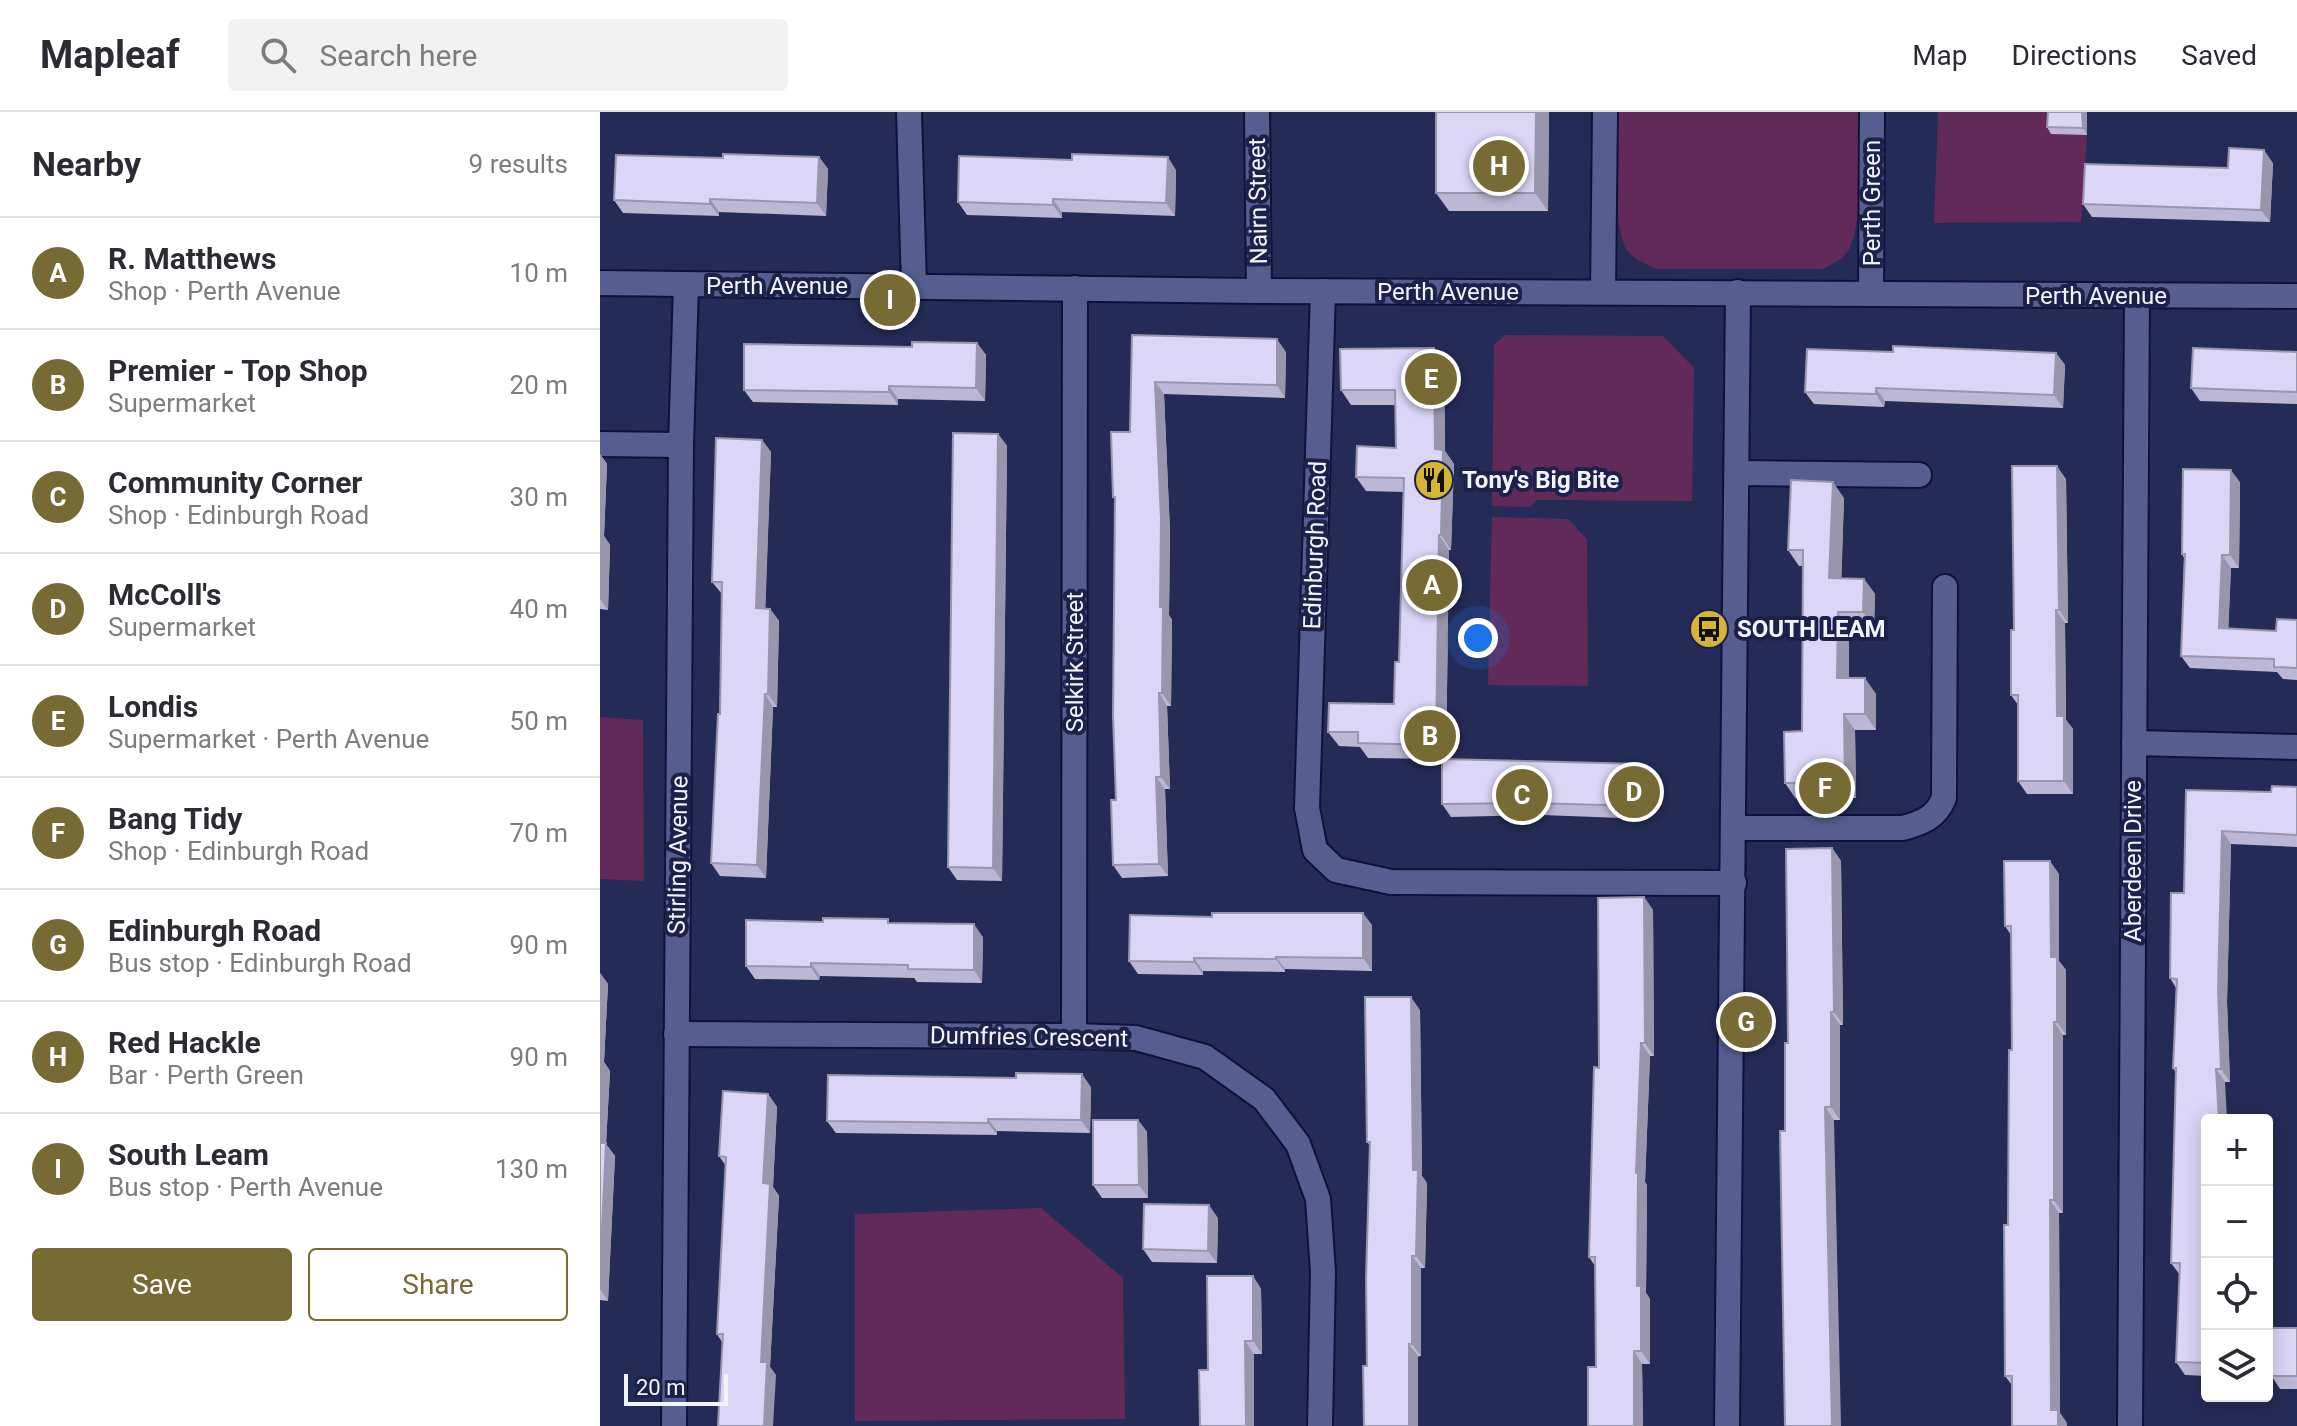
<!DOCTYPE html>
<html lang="en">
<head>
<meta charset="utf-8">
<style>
  :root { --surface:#fff; --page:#f2f2f3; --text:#2b2b33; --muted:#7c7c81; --line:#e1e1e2; --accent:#776a34 }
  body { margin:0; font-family:Roboto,sans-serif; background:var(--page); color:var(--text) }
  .controls { position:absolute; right:24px; bottom:24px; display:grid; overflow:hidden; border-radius:8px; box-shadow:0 4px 20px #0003 }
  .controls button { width:72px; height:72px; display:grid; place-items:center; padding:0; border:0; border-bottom:2px solid var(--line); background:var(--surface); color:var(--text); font:40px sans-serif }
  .scale { position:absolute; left:24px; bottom:20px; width:104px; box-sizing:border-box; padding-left:8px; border:4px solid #f3f4fa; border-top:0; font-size:22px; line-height:28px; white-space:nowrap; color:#f3f4fa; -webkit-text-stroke:6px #1c214c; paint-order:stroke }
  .you { position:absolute; left:878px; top:526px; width:28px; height:28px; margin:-20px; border:6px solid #fff; border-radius:50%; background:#1a73e8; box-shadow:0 0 0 12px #1a73e833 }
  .badge { display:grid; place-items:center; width:52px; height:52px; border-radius:50%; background:var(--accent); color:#fff; font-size:26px; font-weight:700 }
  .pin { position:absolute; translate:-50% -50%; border:4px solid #fff; box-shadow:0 2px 8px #0006 }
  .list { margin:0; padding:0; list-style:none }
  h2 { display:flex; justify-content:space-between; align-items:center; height:104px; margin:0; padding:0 32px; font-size:34px }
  h2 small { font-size:26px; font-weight:400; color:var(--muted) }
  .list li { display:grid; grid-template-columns:52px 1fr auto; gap:24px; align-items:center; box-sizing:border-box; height:112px; padding:0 32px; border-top:2px solid var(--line) }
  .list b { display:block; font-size:30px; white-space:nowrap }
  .list p { margin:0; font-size:26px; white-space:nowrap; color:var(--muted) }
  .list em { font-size:26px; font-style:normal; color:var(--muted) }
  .actions { display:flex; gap:16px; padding:24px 32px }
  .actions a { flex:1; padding:18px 0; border:2px solid var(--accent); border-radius:8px; text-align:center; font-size:28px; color:var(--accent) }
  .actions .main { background:var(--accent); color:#fff }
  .icon { flex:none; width:44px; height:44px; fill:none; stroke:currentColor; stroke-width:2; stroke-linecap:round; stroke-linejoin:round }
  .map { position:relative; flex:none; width:1697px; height:1314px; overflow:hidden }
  header { display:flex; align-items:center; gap:48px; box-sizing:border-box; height:112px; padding:0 40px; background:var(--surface); border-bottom:2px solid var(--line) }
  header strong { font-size:38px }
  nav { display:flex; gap:44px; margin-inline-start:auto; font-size:28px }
  .search { width:560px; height:72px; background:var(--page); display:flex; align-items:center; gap:20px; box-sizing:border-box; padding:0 28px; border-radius:8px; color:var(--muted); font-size:30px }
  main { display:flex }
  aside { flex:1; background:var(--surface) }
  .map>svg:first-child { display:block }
</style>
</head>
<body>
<header>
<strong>Mapleaf</strong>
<div class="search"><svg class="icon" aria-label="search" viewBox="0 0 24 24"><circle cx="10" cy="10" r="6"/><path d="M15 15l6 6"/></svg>Search here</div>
<nav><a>Map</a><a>Directions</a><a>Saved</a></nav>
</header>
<main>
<aside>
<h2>Nearby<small>9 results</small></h2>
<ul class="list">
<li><span class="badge">A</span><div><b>R. Matthews</b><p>Shop · Perth Avenue</p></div><em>10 m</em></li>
<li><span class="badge">B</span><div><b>Premier - Top Shop</b><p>Supermarket</p></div><em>20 m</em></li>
<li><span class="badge">C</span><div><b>Community Corner</b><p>Shop · Edinburgh Road</p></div><em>30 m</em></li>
<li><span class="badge">D</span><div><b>McColl's</b><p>Supermarket</p></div><em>40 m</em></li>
<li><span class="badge">E</span><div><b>Londis</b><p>Supermarket · Perth Avenue</p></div><em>50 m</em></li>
<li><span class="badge">F</span><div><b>Bang Tidy</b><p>Shop · Edinburgh Road</p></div><em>70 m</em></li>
<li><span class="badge">G</span><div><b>Edinburgh Road</b><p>Bus stop · Edinburgh Road</p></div><em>90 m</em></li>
<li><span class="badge">H</span><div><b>Red Hackle</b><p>Bar · Perth Green</p></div><em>90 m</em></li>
<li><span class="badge">I</span><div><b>South Leam</b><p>Bus stop · Perth Avenue</p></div><em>130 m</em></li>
</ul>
<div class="actions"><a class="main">Save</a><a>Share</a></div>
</aside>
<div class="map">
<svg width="1697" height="1314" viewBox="0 0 1697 1314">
  <rect width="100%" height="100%" fill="#252b57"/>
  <g fill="#622a58">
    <path d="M1018,0H1258C1258,33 1264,114 1248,139C1242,148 1232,152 1222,157H1056C1047,152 1035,148 1029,141C1010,116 1018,34 1018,0Z"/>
    <polygon points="1338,0 1452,0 1452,22 1487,23 1481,110 1334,111"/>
    <polygon points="905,223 1063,224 1094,256 1092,389 937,388 930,395 892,394 894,233"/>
    <polygon points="892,405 968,407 987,427 988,574 888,573"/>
    <polygon points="0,605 43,608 44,769 0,767"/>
    <polygon points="441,1096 523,1166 525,1307 255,1309 255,1102"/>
  </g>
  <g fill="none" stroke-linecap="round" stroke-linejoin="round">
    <g stroke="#0f113b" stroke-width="28">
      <g id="minor">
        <polyline points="309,0 314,175"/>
        <polyline points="657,0 659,179"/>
        <polyline points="0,171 659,179 1697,184"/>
        <polyline points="723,179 707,696 715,738 736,758 791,770 1134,771"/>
        <polyline points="1003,180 1005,0"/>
        <polyline points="1271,182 1272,0"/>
        <polyline points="0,332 81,333"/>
        <polyline points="1137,361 1319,363"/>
        <polyline points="1534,631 1697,635"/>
        <path d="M1134,716H1303C1321,711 1336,706 1344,686L1345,475"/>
        <polyline points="76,922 474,924 536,926 605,945 664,987 698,1032 718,1087 723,1160 720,1314"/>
        <polyline points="474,924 475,176"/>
        <polyline points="74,1314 81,333 86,173"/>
        <polyline points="1127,1314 1138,180"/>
        <polyline points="1530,1314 1537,184"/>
      </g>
    </g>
    <use href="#minor" stroke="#555e8f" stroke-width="24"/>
  </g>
  <g fill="#bcb7d4">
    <polygon points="836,0 949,0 948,99 849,99 836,81"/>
    <polygon points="1487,0 1487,23 1451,22 1447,15"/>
    <polygon points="219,45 228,57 226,104 119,100 119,104 23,101 14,88 123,46"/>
    <polygon points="1673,51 1670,110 1492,105 1483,92"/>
    <polygon points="576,58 575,104 462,100 462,106 367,103 358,90"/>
    <polygon points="532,223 686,240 685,286 564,282 570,420 569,503 572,508 571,594 567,594 570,677 565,677 568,764 522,766 513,753 516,688 515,389 513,385 530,320"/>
    <polygon points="377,231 386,243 385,289 298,287 298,293 153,290 144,278 312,235"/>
    <polygon points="834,236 844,251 845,339 854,352 851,438 849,438 846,647 1050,665 1048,707 942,703 851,705 842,692 842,647 768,646 760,635 739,634 728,620 794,592 799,550 803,380 766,379 756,365 796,336 795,293 751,293 741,278"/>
    <polygon points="1293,240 1456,241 1465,253 1463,296 1285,289 1284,295 1214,292 1205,280"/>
    <polygon points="1697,240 1697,292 1600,289 1591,276"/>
    <polygon points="398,322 407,334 402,769 357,768 348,755"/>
    <polygon points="162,328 171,340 165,496 170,497 179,509 177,595 173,595 166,766 120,764 111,751 120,602 122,482 112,470"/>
    <polygon points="0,342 7,352 4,424 10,433 8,498 0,497"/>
    <polygon points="1466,367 1468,511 1465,511 1466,608 1473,617 1473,682 1427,682 1418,669 1418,593 1411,583 1414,518"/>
    <polygon points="1640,370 1639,456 1631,456 1628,517 1676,519 1697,508 1697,568 1683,567 1677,560 1590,556 1581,544 1584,446 1582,442"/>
    <polygon points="1244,386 1241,466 1264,467 1275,482 1274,516 1249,516 1249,566 1276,582 1276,618 1255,618 1256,686 1196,687 1185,671 1202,619 1203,454 1199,454 1188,438"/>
    <polygon points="1697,675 1697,735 1631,732 1627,890 1630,970 1625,970 1607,1008 1607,1264 1585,1263 1576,1250 1580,1163 1571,1151 1576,961 1573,956 1576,876 1570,866 1584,781 1586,678 1671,680"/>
    <polygon points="1232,736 1241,749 1243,913 1240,913 1240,1008 1234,1008 1185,1019 1188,931"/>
    <polygon points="1459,762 1459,849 1466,858 1466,923 1463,923 1463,1101 1459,1101 1460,1301 1467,1311 1412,1273 1405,1264 1412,938 1411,823 1405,814"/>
    <polygon points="1044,785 1053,798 1054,944 1050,944 1045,1070 1047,1073 1046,1181 1050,1187 1050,1252 1042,1252 1043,1314 988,1314 996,1255 995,1154 989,1145 999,956"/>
    <polygon points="291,811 383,825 382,871 317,870 314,866 220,864 219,868 155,867 146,854"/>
    <polygon points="772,813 772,859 685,857 685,860 603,859 603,863 538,862 529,849"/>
    <polygon points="0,861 8,872 4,950 10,959 6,1032 15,1044 8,1189 0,1188"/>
    <polygon points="820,898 822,1064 827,1071 825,1156 821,1156 821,1244 767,1254 770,1034 767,1030"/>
    <polygon points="491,975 490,1021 397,1019 397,1023 236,1021 227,1009"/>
    <polygon points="168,982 177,995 173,1075 179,1084 170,1255 176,1263 122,1230 117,1222 126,1054 119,1044"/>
    <polygon points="538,1008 547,1020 548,1086 502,1086 493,1073"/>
    <polygon points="618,1106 617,1151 552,1150 543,1137"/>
    <polygon points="653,1164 661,1177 662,1242 654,1242 654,1314 600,1314 608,1258"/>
    <polygon points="1697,1216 1697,1277 1680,1277 1673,1266 1667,1266 1667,1225 1671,1225"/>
  </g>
  <g fill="#9995ac">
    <polygon points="936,0 949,0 948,99 935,81"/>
    <polygon points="1482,0 1487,0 1487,23 1483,16"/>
    <polygon points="1664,38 1673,51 1670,110 1661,98"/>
    <polygon points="219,45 228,57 226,104 217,91"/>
    <polygon points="568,45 576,58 575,104 566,91"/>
    <polygon points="110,87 119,100 119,104 110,92"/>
    <polygon points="453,87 462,100 462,106 453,93"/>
    <polygon points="677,227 686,240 685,286 677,273"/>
    <polygon points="377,231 386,243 385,289 376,276"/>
    <polygon points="834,236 844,251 845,339 854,352 851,438 841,423 835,337"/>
    <polygon points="1456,241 1465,253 1463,296 1454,283"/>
    <polygon points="555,270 564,282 570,420 569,503 572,508 571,594 562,581"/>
    <polygon points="289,274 298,287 298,293 289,280"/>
    <polygon points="1276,276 1285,289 1284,295 1276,282"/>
    <polygon points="398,322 407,334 402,769 393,756"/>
    <polygon points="162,328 171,340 165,509 156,496"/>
    <polygon points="0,342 7,352 4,424 10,433 8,498 0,487"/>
    <polygon points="1457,354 1466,367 1468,511 1459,498"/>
    <polygon points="1631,358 1640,370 1639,456 1630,443"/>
    <polygon points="1233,370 1244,386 1241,482 1229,466"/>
    <polygon points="839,423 849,438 846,647 836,633"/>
    <polygon points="1622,443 1631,456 1628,529 1619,516"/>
    <polygon points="1264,467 1275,482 1274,516 1263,500"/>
    <polygon points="170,497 179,509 177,595 168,582"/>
    <polygon points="1456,498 1465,511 1466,608 1473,617 1473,682 1464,669 1457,604"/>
    <polygon points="1238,500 1249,516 1249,582 1237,566"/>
    <polygon points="1265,566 1276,582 1276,618 1265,602"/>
    <polygon points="559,581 567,594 570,677 561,665"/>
    <polygon points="165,582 173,595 166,766 157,753"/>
    <polygon points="1244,602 1255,618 1256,686 1245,670"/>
    <polygon points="1041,652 1050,665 1048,707 1040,694"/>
    <polygon points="556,665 565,677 568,764 559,752"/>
    <polygon points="1622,719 1631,732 1627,890 1630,970 1621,957 1618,878"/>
    <polygon points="1232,736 1241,749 1243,913 1234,900"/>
    <polygon points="1450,749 1459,762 1459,849 1466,858 1466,923 1457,910 1451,845"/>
    <polygon points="1044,785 1053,798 1054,944 1045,931"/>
    <polygon points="763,801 772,813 772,859 763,846"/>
    <polygon points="374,812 383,825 382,871 374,858"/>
    <polygon points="676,845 685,857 685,860 676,847"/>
    <polygon points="594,846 603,859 603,863 594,850"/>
    <polygon points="211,851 220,864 219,868 211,855"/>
    <polygon points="0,861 8,872 4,950 10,959 6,1032 15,1044 8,1189 0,1177"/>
    <polygon points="811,885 820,898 822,1064 827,1071 825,1156 816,1144 813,1058"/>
    <polygon points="1231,900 1240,913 1240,1008 1231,995"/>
    <polygon points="1454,910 1463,923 1463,1101 1454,1088"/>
    <polygon points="1041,931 1050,944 1045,1070 1047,1073 1046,1181 1050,1187 1050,1252 1041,1239 1037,1174 1036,1061"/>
    <polygon points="1616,957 1625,970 1627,1008 1619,1008"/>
    <polygon points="482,962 491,975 490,1021 481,1008"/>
    <polygon points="168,982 177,995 173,1075 179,1084 170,1255 176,1263 173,1314 164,1314 161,1250 163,1071"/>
    <polygon points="1225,995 1234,1008 1241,1314 1232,1314"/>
    <polygon points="388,1007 397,1019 397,1023 388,1011"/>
    <polygon points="538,1008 547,1020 548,1086 539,1073"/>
    <polygon points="1450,1088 1459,1101 1460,1301 1467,1311 1467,1314 1458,1314 1451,1298"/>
    <polygon points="609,1093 618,1106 617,1151 608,1139"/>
    <polygon points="812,1144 821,1156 821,1244 812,1232"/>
    <polygon points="653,1164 661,1177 662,1242 653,1229"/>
    <polygon points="645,1229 654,1242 654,1314 646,1314"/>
    <polygon points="809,1232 818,1244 818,1314 809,1314"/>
    <polygon points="1034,1239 1042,1252 1043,1314 1034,1314"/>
  </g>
  <g fill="#dbd5f6" stroke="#9995ac" stroke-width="2">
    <polygon points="836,0 936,0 935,81 836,81"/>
    <polygon points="1448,0 1482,0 1483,16 1447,15"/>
    <polygon points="1629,36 1664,38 1661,98 1483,92 1485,52 1628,56"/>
    <polygon points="123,42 219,45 217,91 110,87 110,92 14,88 16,43 123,46"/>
    <polygon points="472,42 568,45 566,91 453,87 453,93 358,90 359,44 472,48"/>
    <polygon points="532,223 677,227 677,273 555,270 561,407 560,495 563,495 562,581 559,581 561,665 556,665 559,752 513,753 511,688 516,688 513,604 515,385 513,385 511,320 530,320"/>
    <polygon points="312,230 377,231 376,276 289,274 289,280 144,278 144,232 312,235"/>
    <polygon points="1293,234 1456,241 1454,283 1276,276 1276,282 1205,280 1207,237 1293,240"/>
    <polygon points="834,236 835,337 843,338 841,423 839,423 836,633 758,631 758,620 728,620 729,591 794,592 795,550 799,550 804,366 756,365 757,334 796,336 795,278 741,278 740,237"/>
    <polygon points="1593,236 1697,240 1697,280 1591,276"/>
    <polygon points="353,321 398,322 393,756 348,755"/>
    <polygon points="116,326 162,328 156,496 170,497 168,582 165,582 157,753 111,751 118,602 120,602 122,470 112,470"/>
    <polygon points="1412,354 1457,354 1459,498 1456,498 1457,604 1464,604 1464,669 1418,669 1418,583 1411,583 1411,518 1414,518"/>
    <polygon points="1583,357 1631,358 1630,443 1622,443 1619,516 1676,519 1677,507 1697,508 1697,556 1674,555 1674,547 1581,544 1585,442 1582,442"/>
    <polygon points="1191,368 1233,370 1229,466 1264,467 1263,500 1238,500 1237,566 1265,566 1265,602 1244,602 1245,670 1185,671 1184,620 1202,619 1203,438 1188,438"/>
    <polygon points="0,420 2,420 0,455"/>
    <polygon points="842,647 1041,652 1040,694 933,691 842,692"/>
    <polygon points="1672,674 1697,675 1697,723 1622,719 1618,878 1621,957 1616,957 1619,1008 1607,1008 1607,1251 1576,1250 1580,1151 1571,1151 1576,956 1573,956 1577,867 1570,866 1571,781 1584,781 1586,678 1671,680"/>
    <polygon points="1232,736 1234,900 1231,900 1231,995 1225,995 1232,1314 1185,1314 1180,1019 1185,1019 1185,931 1188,931 1186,737"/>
    <polygon points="1404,749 1450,749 1451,845 1457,845 1457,910 1454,910 1454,1088 1450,1088 1451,1298 1458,1298 1458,1314 1412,1314 1412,1264 1405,1264 1404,1113 1408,1113 1409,938 1412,938 1411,814 1405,814"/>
    <polygon points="1044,785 1045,931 1041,931 1036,1061 1038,1061 1037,1174 1041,1174 1041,1239 1034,1239 1034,1314 988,1314 988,1255 996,1255 995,1145 989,1145 994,955 999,956 998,786"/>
    <polygon points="612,801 763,801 763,846 676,845 676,847 594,846 594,850 529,849 530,803 612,805"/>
    <polygon points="223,806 288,807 288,811 374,812 374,858 308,857 308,853 211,851 211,855 146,854 146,808 223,810"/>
    <polygon points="765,885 811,885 813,1058 818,1058 816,1144 812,1144 812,1232 809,1232 809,1314 764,1314 763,1254 767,1254 766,1167 770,1030 767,1030"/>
    <polygon points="416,961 482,962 481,1008 388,1007 388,1011 227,1009 228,963 416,966"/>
    <polygon points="123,979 168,982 163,1071 170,1072 161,1250 167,1250 164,1314 118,1314 123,1222 117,1222 126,1045 119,1044"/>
    <polygon points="493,1008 538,1008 539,1073 493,1073"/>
    <polygon points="0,1031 6,1031 0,1160"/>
    <polygon points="544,1092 609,1093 608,1139 543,1137"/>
    <polygon points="607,1164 653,1164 653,1229 645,1229 646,1314 600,1314 599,1258 608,1258"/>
    <polygon points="1671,1216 1697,1216 1697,1264 1671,1264 1671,1254 1667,1254 1667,1225 1671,1225"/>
  </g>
  <defs>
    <g id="restaurant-disc" transform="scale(2)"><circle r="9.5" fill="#d4b635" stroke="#1c214c"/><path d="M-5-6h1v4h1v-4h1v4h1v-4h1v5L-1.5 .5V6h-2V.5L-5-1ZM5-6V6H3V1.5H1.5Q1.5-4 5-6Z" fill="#111"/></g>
    <g id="bus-disc" transform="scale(2)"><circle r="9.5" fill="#d4b635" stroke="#1c214c"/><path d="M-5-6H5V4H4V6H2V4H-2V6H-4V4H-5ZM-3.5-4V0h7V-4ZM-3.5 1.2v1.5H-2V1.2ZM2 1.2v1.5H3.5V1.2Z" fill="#111"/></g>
  </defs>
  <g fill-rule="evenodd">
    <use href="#restaurant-disc" x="834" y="368"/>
    <use href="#bus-disc" x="1109" y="517"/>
  </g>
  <g text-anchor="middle" stroke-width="8" stroke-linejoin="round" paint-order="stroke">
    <g font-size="24" fill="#f3f4fa" stroke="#1c214c">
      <text transform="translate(658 89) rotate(-91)" y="8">Nairn Street</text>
      <text transform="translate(1272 91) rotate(-90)" y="8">Perth Green</text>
      <text x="177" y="182">Perth Avenue</text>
      <text x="848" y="188">Perth Avenue</text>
      <text x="1496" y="192">Perth Avenue</text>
      <text transform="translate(715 433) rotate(-88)" y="8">Edinburgh Road</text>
      <text transform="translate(475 550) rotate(-90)" y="8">Selkirk Street</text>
      <text transform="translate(78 743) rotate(-89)" y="8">Stirling Avenue</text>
      <text transform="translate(1533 749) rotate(-90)" y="8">Aberdeen Drive</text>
      <text transform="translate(429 925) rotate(1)" y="8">Dumfries Crescent</text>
    </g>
    <g font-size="24" font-weight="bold" fill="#f3f4fa" stroke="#1c214c" text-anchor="start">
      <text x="862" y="376">Tony's Big Bite</text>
      <text x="1137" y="525">SOUTH LEAM</text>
    </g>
  </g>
</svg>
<div class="controls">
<button>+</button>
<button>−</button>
<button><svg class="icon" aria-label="locate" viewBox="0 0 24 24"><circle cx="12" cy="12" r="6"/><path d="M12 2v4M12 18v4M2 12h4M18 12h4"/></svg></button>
<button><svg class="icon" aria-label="layers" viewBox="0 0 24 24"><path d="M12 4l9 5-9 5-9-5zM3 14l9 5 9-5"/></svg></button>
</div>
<div class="scale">20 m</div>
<div class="you"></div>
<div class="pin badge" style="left:832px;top:473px">A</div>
<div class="pin badge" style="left:830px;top:624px">B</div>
<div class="pin badge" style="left:922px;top:683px">C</div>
<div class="pin badge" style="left:1034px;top:680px">D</div>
<div class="pin badge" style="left:831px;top:267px">E</div>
<div class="pin badge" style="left:1225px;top:676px">F</div>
<div class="pin badge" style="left:1146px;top:910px">G</div>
<div class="pin badge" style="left:899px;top:54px">H</div>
<div class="pin badge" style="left:290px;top:188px">I</div>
</div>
</main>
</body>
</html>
